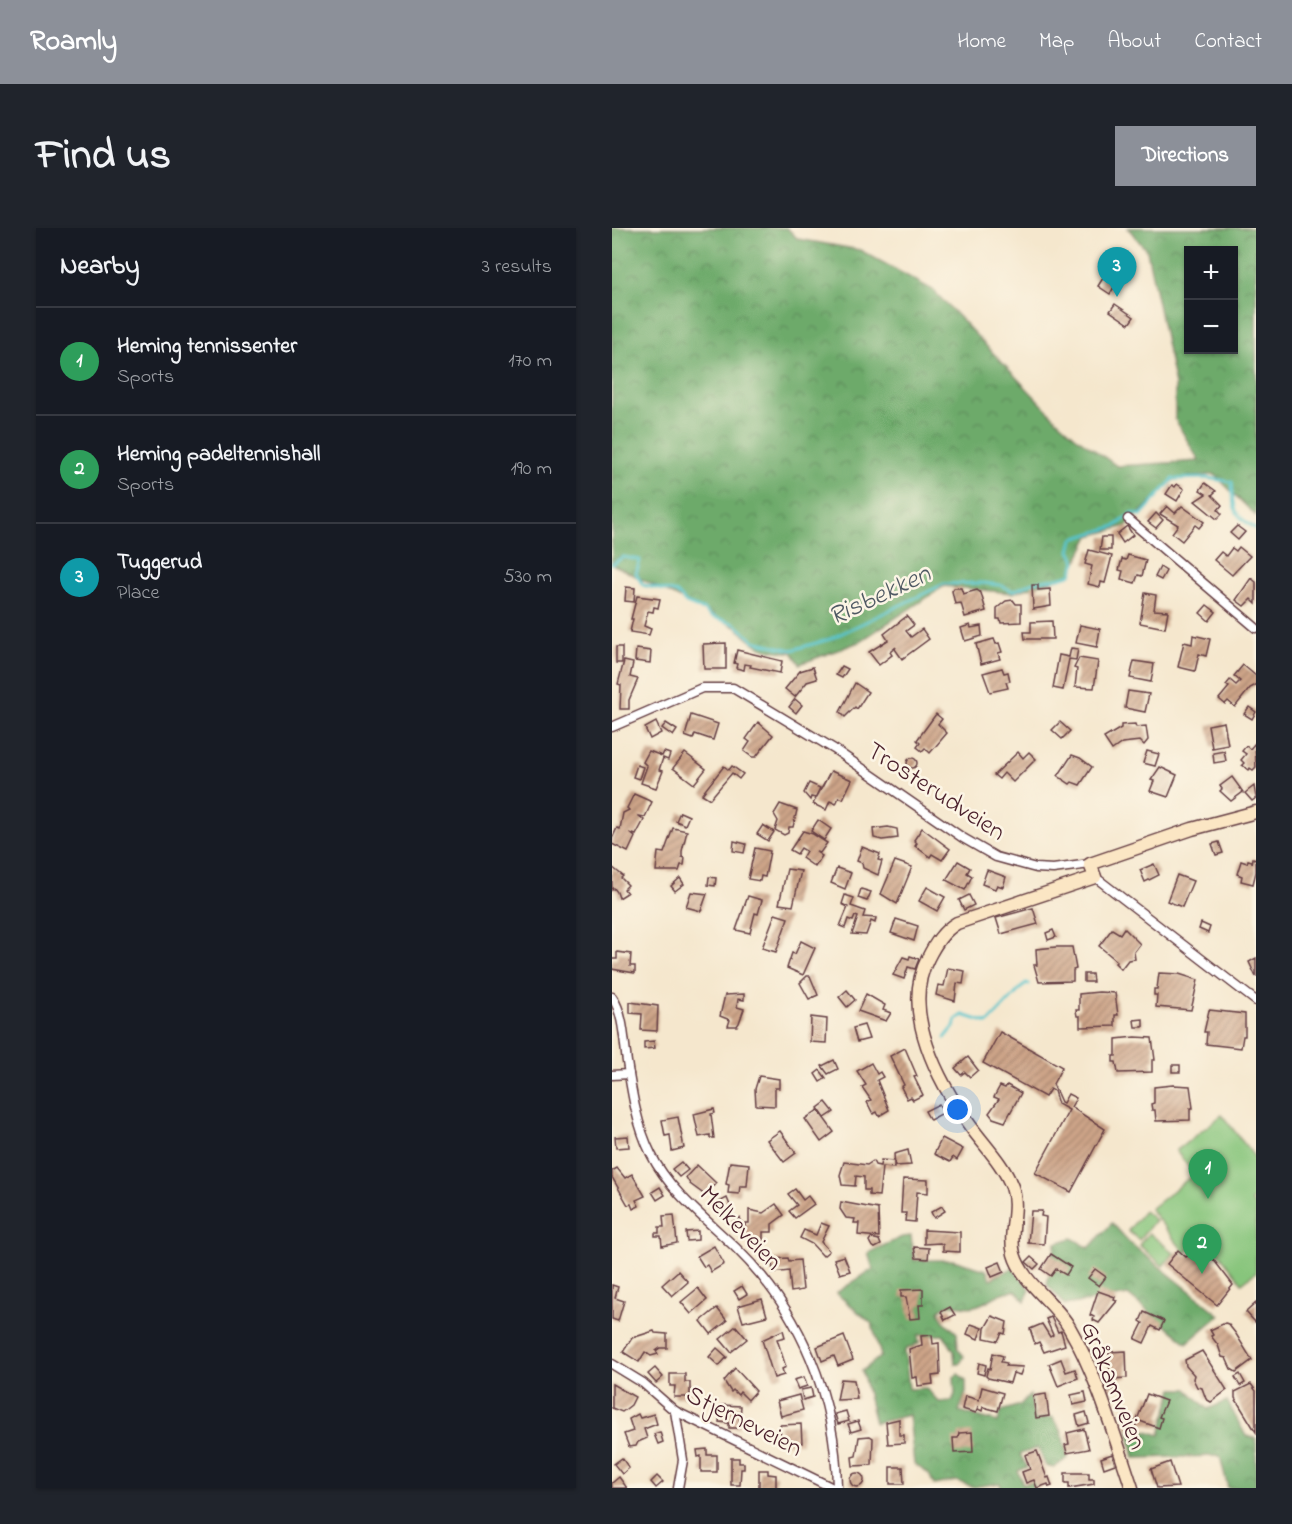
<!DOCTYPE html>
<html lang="en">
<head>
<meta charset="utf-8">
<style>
  :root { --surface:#171b24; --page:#20242c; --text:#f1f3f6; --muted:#9ea1a6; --line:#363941; --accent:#8c9099 }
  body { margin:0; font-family:"Indie Flower",sans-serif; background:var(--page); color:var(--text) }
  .controls { position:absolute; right:18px; top:18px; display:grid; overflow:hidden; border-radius:0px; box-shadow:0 2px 4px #0004 }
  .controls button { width:54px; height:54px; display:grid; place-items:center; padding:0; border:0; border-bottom:2px solid var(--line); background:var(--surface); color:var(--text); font:30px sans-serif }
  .you { position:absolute; left:346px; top:882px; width:21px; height:21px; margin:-15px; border:4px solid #fff; border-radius:50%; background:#1a73e8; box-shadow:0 0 0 9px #1a73e833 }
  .badge { display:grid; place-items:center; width:39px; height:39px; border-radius:50%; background:var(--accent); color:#fff; font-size:20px; font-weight:700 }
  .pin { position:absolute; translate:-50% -50px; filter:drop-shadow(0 2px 3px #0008) }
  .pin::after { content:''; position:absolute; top:32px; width:21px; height:18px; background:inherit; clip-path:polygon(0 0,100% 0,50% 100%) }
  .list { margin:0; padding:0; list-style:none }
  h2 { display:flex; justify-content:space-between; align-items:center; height:78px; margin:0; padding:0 24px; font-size:26px }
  h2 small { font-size:20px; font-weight:400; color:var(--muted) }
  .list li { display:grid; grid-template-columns:39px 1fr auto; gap:18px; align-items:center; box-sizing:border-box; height:108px; padding:0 24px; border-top:2px solid var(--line) }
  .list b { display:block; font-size:22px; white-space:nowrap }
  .list p { margin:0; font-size:20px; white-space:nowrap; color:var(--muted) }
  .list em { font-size:20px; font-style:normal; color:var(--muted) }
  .map { position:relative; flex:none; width:644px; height:1260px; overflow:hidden; border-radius:0px }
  header { display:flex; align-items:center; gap:36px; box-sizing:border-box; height:84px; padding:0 30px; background:var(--accent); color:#fff }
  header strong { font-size:28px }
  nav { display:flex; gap:33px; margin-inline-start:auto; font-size:21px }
  .intro { display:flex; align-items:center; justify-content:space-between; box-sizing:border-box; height:144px; padding:0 36px }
  h1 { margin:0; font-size:42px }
  .button { padding:15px 27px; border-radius:0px; background:var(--accent); color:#fff; font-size:21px; font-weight:700 }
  main { display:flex; gap:36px; padding:0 36px }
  aside { flex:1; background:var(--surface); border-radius:0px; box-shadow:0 2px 4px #0004 }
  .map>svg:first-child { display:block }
</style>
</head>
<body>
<header>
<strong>Roamly</strong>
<nav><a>Home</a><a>Map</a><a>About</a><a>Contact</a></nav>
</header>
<div class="intro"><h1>Find us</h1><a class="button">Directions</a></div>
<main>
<aside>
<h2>Nearby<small>3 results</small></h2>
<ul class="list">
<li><span class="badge" style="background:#2e9e5b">1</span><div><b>Heming tennissenter</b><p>Sports</p></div><em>170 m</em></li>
<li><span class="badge" style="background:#2e9e5b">2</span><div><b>Heming padeltennishall</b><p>Sports</p></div><em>190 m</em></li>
<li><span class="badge" style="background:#0f9aa8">3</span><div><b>Tuggerud</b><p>Place</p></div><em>530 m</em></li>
</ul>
</aside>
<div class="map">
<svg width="644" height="1260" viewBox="0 0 644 1260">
  <defs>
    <pattern id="forest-crowns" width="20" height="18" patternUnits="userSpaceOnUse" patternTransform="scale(1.5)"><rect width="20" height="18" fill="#6daa6b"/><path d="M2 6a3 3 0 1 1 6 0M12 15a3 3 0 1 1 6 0" fill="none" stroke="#5c8a58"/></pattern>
    <pattern id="building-hatch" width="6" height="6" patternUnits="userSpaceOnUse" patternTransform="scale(1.5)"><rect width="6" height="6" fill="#cda488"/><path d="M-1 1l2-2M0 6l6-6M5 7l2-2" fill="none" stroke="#a8856f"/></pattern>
  </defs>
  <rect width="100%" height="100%" fill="#fcf5e5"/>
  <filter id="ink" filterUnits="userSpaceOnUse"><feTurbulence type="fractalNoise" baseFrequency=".0167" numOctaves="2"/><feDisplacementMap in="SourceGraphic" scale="12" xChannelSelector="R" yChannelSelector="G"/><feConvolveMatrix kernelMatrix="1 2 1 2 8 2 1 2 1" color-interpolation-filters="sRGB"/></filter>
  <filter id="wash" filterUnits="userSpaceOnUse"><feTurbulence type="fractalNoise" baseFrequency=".008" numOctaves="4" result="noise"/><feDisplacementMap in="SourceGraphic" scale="24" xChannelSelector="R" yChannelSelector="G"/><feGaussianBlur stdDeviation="1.35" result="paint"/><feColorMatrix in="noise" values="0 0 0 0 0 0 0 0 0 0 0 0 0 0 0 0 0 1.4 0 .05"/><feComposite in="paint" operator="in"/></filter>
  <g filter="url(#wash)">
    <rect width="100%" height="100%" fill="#f5e7cd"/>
    <g fill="#87c57b" stroke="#687253" stroke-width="1.5">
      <polygon points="610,887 644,931 644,969 639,973 644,979 644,1044 630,1055 594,1009 573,1025 538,981 582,946 564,923"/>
      <polygon points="532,983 543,992 527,1012 516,1003"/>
      <polygon points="537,1005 562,1025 551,1038 527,1017"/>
    </g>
    <g fill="url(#forest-crowns)" stroke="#5c644b" stroke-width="1.5" fill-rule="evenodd">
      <path d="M0,0H175L186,11L248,22L321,62L444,191L463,208L505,238L587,233L563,191V157L535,23L516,0H644V288L602,246L562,252L514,298L478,308L458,347L400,365L332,358L247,414L188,436L180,424C156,424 142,419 126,400L0,336ZM576,22H622V122H576Z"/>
      <polygon points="500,995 518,1015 608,1087 575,1115 516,1067 453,1077 435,1056 444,1015 460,1010 477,1020"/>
      <path d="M299,1008L302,1032H341L374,1042L379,1051L401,1040L418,1061L413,1073L404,1063C387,1062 379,1074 363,1078C349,1082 339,1070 327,1083L331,1092L345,1105L346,1121L352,1128L348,1136H343L342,1123L332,1107H306L307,1115L293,1122L297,1161L314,1160L327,1174L340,1173L343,1166L342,1149L346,1146L354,1152V1165L347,1183L386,1194L389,1183L408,1177L418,1167L422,1192L440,1189L449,1202L456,1230L442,1240L434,1238L426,1220L408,1226L415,1239L406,1243L411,1256L421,1254L423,1260H389L388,1255L362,1259L344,1253L322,1257L317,1246L302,1236L297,1187L263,1195L250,1143L269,1128L260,1096L224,1065L261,1041L256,1025L290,1009Z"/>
      <polygon points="561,1161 575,1161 596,1181 615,1173 634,1208 644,1210 644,1260 616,1260 608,1228 522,1230 516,1197 548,1207"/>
    </g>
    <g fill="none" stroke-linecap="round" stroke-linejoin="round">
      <g stroke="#57c4cc" stroke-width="3">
        <path d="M0,336L11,329L28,332L24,346L31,357L65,365L74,375L92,382L98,388L123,396L142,413L180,422L218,411L332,356L371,355L388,357L400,363C407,362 419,354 422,354C435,351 445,352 459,346L464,334L458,323L461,311L504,298L520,285L529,287L561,251L595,250L620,254C622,282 620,286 644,301"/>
        <polyline points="333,810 342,799 344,792 351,787 376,795 414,755 417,756"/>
      </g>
    </g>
    <g id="blocks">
      <g fill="url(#building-hatch)">
        <polygon points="496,42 508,49 498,66 486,58"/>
        <polygon points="503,76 522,89 517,96 498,83"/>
        <polygon points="593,255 604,263 600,267 610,277 606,282 610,286 605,291 583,273 594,266 588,262"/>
        <polygon points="565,256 572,261 565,273 554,266 560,257 563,259"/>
        <polygon points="555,278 563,285 570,278 592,294 587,300 583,297 570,313 560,305 566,297 548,286"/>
        <polygon points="544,285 551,292 544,300 536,294"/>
        <polygon points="515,298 521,307 511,315 505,306"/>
        <polygon points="625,298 633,304 626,312 618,305"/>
        <polygon points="490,309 499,309 499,322 488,322"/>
        <polygon points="627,319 638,328 620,347 602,332 609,324 614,328 620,320 624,323"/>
        <polygon points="477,322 500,328 493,355 489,354 488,359 476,356 480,338 473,336"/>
        <polygon points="516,327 534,332 530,348 526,347 523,355 509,351 511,343 507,342 510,331 514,332"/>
        <polygon points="548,339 554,343 549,352 543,349"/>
        <polygon points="639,350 644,354 644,376 639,371 632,378 624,372"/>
        <polygon points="420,357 426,357 426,362 438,361 439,378 421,381"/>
        <polygon points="14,359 23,360 22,374 13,373"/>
        <polygon points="342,360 349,360 351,366 365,362 369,365 374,383 353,389 349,375 343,376 340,363"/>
        <polygon points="533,365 544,367 542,382 556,383 553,400 528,395"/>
        <polygon points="25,368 48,371 46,380 42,379 41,384 36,383 32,398 39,401 37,407 18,404 21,391 19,391"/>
        <polygon points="401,372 404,376 409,376 409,394 389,395 388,391 385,391 385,380 394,373"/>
        <polygon points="595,377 604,384 597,393 588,385"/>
        <polygon points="295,388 302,397 294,403 299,409 310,401 317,411 290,431 283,421 284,419 278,424 280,427 267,437 257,424 276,412 272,406"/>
        <polygon points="440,393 441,411 413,411 412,404 419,404 419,394"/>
        <polygon points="358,397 359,400 369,398 370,408 353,413 349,400"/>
        <polygon points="468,397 488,401 485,419 464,415"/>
        <polygon points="581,407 598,411 594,428 587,426 583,443 566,439 572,414 580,416"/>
        <polygon points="382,411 384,416 387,415 390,424 386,425 388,431 369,436 364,416"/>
        <polygon points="114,415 114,441 92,441 91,416"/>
        <rect x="4" y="419" width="6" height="16"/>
        <polygon points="459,420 466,421 464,432 457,431 451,462 441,460 447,427 457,429"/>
        <polygon points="24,421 39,423 38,435 23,433"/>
        <polygon points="125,422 170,433 168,445 138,439 139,437 133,436 132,442 124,440 125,436 122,435"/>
        <polygon points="467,430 486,433 482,460 463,459 465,441 462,440"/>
        <polygon points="12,433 21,435 18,449 26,451 17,472 17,481 8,481 9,457 6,456"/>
        <polygon points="522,433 542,436 539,454 518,450"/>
        <polygon points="631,437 644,448 644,457 638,460 623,479 616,473 613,476 607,471 617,459 614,457 618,452 624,457 628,453 622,448"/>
        <polygon points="230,438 236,441 230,450 224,447"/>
        <polygon points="201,439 205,451 195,454 183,469 173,461 188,443"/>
        <polygon points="390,440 392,445 396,444 398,453 394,454 396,460 378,464 371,445"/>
        <polygon points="243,455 256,464 245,481 243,479 233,489 228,484"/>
        <polygon points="516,463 537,466 533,484 513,480"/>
        <polygon points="183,471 190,477 184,485 177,479"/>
        <polygon points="637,479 644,484 640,491 632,486"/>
        <polygon points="324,486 330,491 326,496 335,505 318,525 313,520 310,523 305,519 308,515 305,512"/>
        <polygon points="79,487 106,496 101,512 83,506 81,511 73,508"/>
        <polygon points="44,494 49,505 38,511 33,500"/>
        <polygon points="146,494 161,507 144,529 140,529 132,523 138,514 134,511"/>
        <polygon points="448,494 458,503 450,511 440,502"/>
        <polygon points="612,494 616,517 600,520 596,497"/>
        <polygon points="54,495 65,502 61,508 50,500"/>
        <polygon points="523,496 524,499 534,498 536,512 532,517 528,513 510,515 500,522 492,510 509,500 509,497"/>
        <polygon points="643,515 644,539 641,542 638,540 637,542 630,537 632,535 629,532 634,526 630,523 634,518 638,521"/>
        <polygon points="37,523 50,528 52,524 58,526 56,532 51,530 47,542 51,543 44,560 29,555 35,538 31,534"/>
        <polygon points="535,523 547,526 543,538 531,535"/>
        <polygon points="612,523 614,533 602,535 601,525"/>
        <polygon points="406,524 411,530 417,524 424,531 401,554 392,545 387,551 382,547"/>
        <polygon points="73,525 94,541 82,556 61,540"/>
        <polygon points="460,527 468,530 480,539 468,557 460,554 458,556 446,548"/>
        <circle cx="300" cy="535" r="5"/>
        <polygon points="25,537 31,539 27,551 21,549"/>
        <polygon points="112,538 117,542 120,538 131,546 127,551 120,545 98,571 90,566"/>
        <polygon points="548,539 565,547 556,569 538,563 542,553 539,552"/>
        <polygon points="219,543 240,552 231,571 227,569 224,576 218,573 214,582 201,576"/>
        <polygon points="620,549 631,564 619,573 608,563 610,561 608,558"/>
        <polygon points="197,555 208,560 203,570 199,569 198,572 192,565"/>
        <polygon points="642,558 644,570 640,573 633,565"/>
        <polygon points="22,566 40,574 33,589 27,588 32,592 24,607 18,605 23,609 16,624 0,616 0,611 5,600 8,601 11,585 17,582 15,580"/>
        <polygon points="168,576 185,582 181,599 177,599 176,605 172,607 163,602 166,593 162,586"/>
        <polygon points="68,584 77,588 73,597 64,593"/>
        <polygon points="206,592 219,601 212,612 199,603"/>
        <polygon points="151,597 162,604 156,613 145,606"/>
        <polygon points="276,599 285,601 286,610 270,612 262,610 261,601"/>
        <polygon points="61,600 75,603 70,623 70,629 73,630 72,637 69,637 67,643 44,643 46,624 52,625"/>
        <polygon points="310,600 338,621 330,632 320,626 318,629 303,618 305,615 302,612"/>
        <polygon points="191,603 201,606 215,615 208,625 204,624 210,628 203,639 190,630 194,623 189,620 185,626 178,622"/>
        <polygon points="122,613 134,616 132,625 121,623"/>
        <polygon points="607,614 611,625 604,627 600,616"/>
        <polygon points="250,619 268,626 266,632 270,633 266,647 251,640 250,635 245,633"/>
        <polygon points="143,620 158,623 153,649 149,648 148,653 136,651"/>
        <polygon points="641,630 644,631 644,644 641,656 629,653 630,648 625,646 629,633 635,635 636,632 640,633 640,636"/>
        <polygon points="283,633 300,639 285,676 269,666"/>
        <polygon points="346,633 358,640 355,645 360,648 353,662 334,652"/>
        <polygon points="542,636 547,647 533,654 528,642"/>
        <polygon points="0,639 11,648 9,650 16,657 12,661 15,665 7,670 5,664 2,660 0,662"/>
        <polygon points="225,640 239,645 233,661 219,655"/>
        <polygon points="175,641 189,643 181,678 167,676"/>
        <polygon points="375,642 394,649 391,659 385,657 383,661 370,656"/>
        <polygon points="565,647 581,653 570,679 555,673"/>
        <polygon points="97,649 104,650 103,658 96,657"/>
        <polygon points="68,650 72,656 63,663 59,658"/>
        <polygon points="315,659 333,669 325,683 307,673"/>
        <polygon points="249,661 259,664 255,673 246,670"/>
        <polygon points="79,664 95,666 89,683 74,679"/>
        <polygon points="233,667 242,670 239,678 253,683 251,689 264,690 263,695 259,693 254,707 240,706 246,689 243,688 241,693 236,691 233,700 228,698 236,679 230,676"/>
        <polygon points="357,667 362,677 352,682 347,672"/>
        <polygon points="136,668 150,672 146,686 143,685 138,705 124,702"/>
        <polygon points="421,680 426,696 389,706 384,690"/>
        <polygon points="163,686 176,690 164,724 150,720"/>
        <polygon points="284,691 306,698 302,713 279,705"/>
        <polygon points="589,695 598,699 596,705 587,701"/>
        <polygon points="512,700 528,716 522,724 523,731 516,732 509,741 503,735 505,733 487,718 500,701 508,706"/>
        <polygon points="441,702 444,709 436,712 434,705"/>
        <polygon points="189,713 203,720 191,747 175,740 180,725 183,726"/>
        <polygon points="444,719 460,719 464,741 461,742 461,753 427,754 422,737 425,737 424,721"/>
        <polygon points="5,724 19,726 18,738 23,738 23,745 0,741 0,731 5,731"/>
        <polygon points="298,728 307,731 303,741 296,739 292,751 281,747 291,729 297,731"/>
        <polygon points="644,730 644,749 637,734"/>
        <polygon points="336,740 353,743 351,756 345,755 343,773 324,767 326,757 332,758"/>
        <polygon points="547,745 567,746 586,752 579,782 544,779 545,767 542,767 542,761 545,761"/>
        <polygon points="472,746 480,746 481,754 472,754"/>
        <polygon points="195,748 198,748 206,767 197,771 188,755"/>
        <polygon points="235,762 243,772 235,779 227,769"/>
        <polygon points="487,764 503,765 506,787 503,787 503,798 468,799 468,788 465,788 464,782 467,782 467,766"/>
        <polygon points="132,766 132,772 126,771 125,779 132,781 127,795 125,798 116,798 118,792 108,788 113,767"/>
        <polygon points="254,766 273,777 271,782 279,785 274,793 246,783"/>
        <polygon points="18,774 46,778 45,803 29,802 30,786 18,785"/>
        <polygon points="597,782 633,786 633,808 631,808 629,820 594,816 595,804 592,804"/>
        <polygon points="199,789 215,791 214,815 198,814"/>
        <polygon points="531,791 531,799 523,799 522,792"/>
        <polygon points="252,797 257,811 245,814 241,800"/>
        <polygon points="388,804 450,839 441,856 449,874 451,875 456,866 464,870 459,879 493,901 459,964 423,945 457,882 446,876 442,863 438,861 433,869 371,835"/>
        <polygon points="523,809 540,810 543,832 540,832 540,844 506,845 504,834 501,834 501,828 504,828 504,811"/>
        <polygon points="42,813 43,820 32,821 32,814"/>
        <polygon points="293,820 305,848 302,849 311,867 301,872 299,869 295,871 289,859 292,857 278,828"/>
        <polygon points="356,829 366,842 358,849 353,844 349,847 343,840"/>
        <polygon points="222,832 226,841 216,846 210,838"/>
        <polygon points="259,835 265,846 268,844 271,849 265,852 277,882 267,888 265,884 261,886 255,874 259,872 250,859 254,857 245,843"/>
        <rect x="560" y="837" width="8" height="7"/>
        <polygon points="208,842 214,850 208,854 203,846"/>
        <polygon points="147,848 167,851 167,860 163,860 163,878 144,877 143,861"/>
        <polygon points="395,857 409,865 393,894 381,890 377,885 387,871 382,869 388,858 393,860"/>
        <polygon points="561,857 578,858 581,880 578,880 578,892 544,893 543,882 540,882 539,876 542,875 542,859"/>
        <polygon points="214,874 222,884 213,890 206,880"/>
        <polygon points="327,876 331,885 318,892 313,883"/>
        <polygon points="102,881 103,885 99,886 102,910 98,910 98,907 87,909 82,886"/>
        <polygon points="206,882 222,904 209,914 193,891"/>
        <polygon points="66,889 72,920 60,923 58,907 53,908 50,892"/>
        <polygon points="168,903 184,925 172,934 155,912"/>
        <polygon points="16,908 17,919 4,920 3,909"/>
        <polygon points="330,910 351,921 345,932 341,929 338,934 322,926"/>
        <polygon points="296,922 299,937 283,938 282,926"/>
        <polygon points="269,932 282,933 282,940 270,939 267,968 257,967 257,962 252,962 252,949 244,948 243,958 230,957 228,947 232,934 255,937 261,933 263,937 268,938"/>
        <polygon points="69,934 76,942 67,949 60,941"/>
        <polygon points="118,934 137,936 135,958 128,958 127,966 116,965 117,957 114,956"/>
        <polygon points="85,937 104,955 93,967 78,956 74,949"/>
        <polygon points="5,940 13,950 20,946 33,968 24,972 27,978 21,981 19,976 16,977 0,949 0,943"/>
        <polygon points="291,951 316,952 316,965 305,964 303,994 293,993 294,985 289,985"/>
        <polygon points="48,959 53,967 45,972 40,964"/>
        <polygon points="183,961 191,972 196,968 202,976 183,990 177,983 185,977 176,966"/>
        <polygon points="115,970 119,980 108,986 103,976"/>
        <polygon points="229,974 266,981 267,1009 246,1007 247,995 242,995 243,991 234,990 228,981"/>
        <polygon points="164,976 172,987 160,996 160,1004 151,1004 151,1016 142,1017 142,1010 133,1007 133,995 137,995 137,982 151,985"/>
        <polygon points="330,978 333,983 322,990 319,984"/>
        <polygon points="419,983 430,983 429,988 434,989 432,1016 416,1015"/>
        <polygon points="62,987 65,1015 50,1018 49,1008 43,1008 43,1005 47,1005 47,999 52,999 51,988"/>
        <polygon points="128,990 131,997 121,1002 118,995"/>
        <polygon points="209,995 217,998 209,1014 217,1023 211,1028 200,1016 188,1010 192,1002 204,1007"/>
        <polygon points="312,1002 348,1004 348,1024 331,1023 331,1017 328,1015 312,1016"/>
        <polygon points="86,1003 86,1012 75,1013 74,1004"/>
        <polygon points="259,1010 267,1012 269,1017 263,1020 259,1017 257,1013"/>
        <polygon points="102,1018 112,1036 99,1044 95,1037 92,1039 85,1028"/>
        <polygon points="591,1018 621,1057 605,1077 555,1036 566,1022 574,1029"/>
        <polygon points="302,1019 317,1020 316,1031 304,1030"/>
        <polygon points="439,1026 459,1039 454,1047 444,1041 439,1048 429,1041"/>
        <polygon points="232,1028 238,1043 228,1046 222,1031"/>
        <polygon points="419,1029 427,1036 422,1041 414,1034"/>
        <polygon points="176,1030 177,1033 188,1032 191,1062 179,1064 177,1043 161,1045 160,1031"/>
        <polygon points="388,1034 392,1044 380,1049 376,1039"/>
        <polygon points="483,1041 494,1049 487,1058 476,1050"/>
        <polygon points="66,1043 76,1054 60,1068 50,1057"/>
        <polygon points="0,1057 6,1059 3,1070 12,1073 6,1093 0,1091"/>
        <polygon points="130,1058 135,1066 127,1071 122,1063"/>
        <polygon points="86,1060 95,1072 79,1086 69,1074"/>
        <polygon points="311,1061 311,1077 307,1077 308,1090 298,1091 294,1069 289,1069 289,1062"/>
        <polygon points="486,1063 503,1069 502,1072 505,1073 487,1095 481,1092 482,1089 478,1087"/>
        <polygon points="150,1071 155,1088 131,1094 126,1078"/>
        <polygon points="644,1075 644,1095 634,1084"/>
        <polygon points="338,1079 343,1087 333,1092 329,1084"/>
        <polygon points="105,1080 115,1093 99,1106 89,1093"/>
        <polygon points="532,1084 552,1093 548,1102 540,1098 532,1115 523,1111 531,1095 528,1093"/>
        <polygon points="380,1088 395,1094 393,1106 390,1105 386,1113 372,1110 373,1100"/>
        <polygon points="439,1089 446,1104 449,1103 453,1117 432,1124 427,1114 423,1116 418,1101 430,1096 438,1109 441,1107 434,1091"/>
        <polygon points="613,1095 616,1096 624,1106 640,1132 624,1144 619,1141 614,1130 610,1129 606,1117 599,1108 601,1107 598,1102"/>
        <polygon points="359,1096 370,1100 366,1111 355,1106"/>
        <polygon points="124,1098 135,1111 119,1124 108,1111"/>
        <polygon points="171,1102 173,1109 165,1111 174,1139 170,1141 172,1147 162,1150 150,1112"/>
        <polygon points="42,1103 43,1105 55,1106 55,1120 48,1120 44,1123 46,1126 39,1128 33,1124 27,1134 11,1124 20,1110"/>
        <polygon points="320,1107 321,1116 327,1115 328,1147 320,1148 321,1156 306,1158 305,1149 300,1150 297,1121 310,1117 309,1108"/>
        <polygon points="232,1108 241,1132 226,1138 222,1128 210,1133 205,1119"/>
        <polygon points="105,1120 115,1129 107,1138 97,1129"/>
        <polygon points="514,1123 515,1150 498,1151 497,1124"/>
        <polygon points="590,1123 615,1162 599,1174 594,1171 590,1160 585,1159 581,1151 582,1147 574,1138 573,1132"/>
        <polygon points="381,1125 391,1128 389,1134 395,1135 394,1138 411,1139 408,1147 401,1145 398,1155 376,1150 374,1148 376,1140 378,1141"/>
        <polygon points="449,1131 454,1144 463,1141 466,1150 446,1158 437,1136"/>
        <polygon points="367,1135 374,1137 372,1147 365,1145"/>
        <polygon points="43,1140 51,1149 44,1155 36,1146"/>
        <polygon points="123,1140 144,1163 136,1172 128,1164 126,1167 121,1162 119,1164 112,1153"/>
        <polygon points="58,1146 73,1146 73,1154 78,1154 78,1169 62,1169 63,1158 58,1158"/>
        <polygon points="628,1146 633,1155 628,1158 623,1149"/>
        <polygon points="192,1149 195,1158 186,1161 182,1152"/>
        <polygon points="497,1149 502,1161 494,1164 489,1153"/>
        <polygon points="229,1151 242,1152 245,1171 225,1172"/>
        <polygon points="0,1156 23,1169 19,1177 10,1184 0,1180"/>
        <polygon points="639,1156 644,1163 644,1204 623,1170 623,1164"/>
        <polygon points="370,1159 391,1165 386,1183 371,1179 370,1183 366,1181 366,1178 364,1185 350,1181 353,1168 367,1172"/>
        <polygon points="199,1160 201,1169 191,1172 189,1162"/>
        <polygon points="473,1164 475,1174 461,1177 459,1167"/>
        <polygon points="434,1166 437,1188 424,1190 421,1168"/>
        <polygon points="535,1166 554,1173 547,1189 550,1190 547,1200 525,1192"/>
        <polygon points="187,1167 191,1182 169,1188 165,1173"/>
        <polygon points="109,1177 129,1178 127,1200 117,1200 117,1195 107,1194"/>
        <polygon points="234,1183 237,1193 226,1196 223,1186"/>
        <polygon points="474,1184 477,1195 467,1198 464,1187"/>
        <polygon points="26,1186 28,1190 42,1186 45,1196 32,1201 35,1210 26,1214 24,1218 17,1219 12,1206 21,1203 17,1191"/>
        <polygon points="287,1191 287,1207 292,1207 292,1215 276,1216 274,1194"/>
        <polygon points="519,1191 525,1194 522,1202 515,1200"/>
        <polygon points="246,1193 249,1201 239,1204 236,1196"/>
        <polygon points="189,1196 190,1215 169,1216 168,1197"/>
        <polygon points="472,1201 477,1221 455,1225 453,1217 457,1216 455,1205"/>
        <polygon points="48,1204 51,1214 46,1216 42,1206"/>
        <polygon points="360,1204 361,1224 342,1225 341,1210 346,1210 347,1205"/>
        <polygon points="258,1208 261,1210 260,1237 241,1238 240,1229 244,1228 247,1209"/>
        <polygon points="95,1221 95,1227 105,1227 105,1244 89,1244 89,1228 86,1229 85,1222"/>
        <polygon points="425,1223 435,1250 437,1249 440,1258 437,1259 436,1256 425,1260 422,1252 414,1255 410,1244 418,1241 413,1227"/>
        <polygon points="500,1226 503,1236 492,1240 489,1230"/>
        <polygon points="10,1230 17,1240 10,1246 2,1236"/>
        <polygon points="119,1230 127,1230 127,1235 132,1235 132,1241 129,1241 128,1257 119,1257"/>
        <polygon points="558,1234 566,1259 545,1260 539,1241"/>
        <polygon points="278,1239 291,1239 292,1256 278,1256"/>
        <polygon points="147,1242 156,1242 156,1246 164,1247 164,1260 147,1260"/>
        <polygon points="453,1245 477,1245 477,1251 482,1251 482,1256 457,1260 457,1255 453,1255"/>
        <circle cx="245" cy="1252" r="7"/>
        <polygon points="45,1248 51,1254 44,1260 39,1254"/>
        <polygon points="7,1249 15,1260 0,1260 0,1255"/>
      </g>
    </g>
  </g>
  <g filter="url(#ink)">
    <use href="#blocks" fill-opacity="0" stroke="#643d43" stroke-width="1.5"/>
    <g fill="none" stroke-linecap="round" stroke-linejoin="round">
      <g stroke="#643d43" stroke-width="11">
        <g id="street">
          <polyline points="516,291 644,400"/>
          <polyline points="0,499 90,460 121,460 222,521 351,610 384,629 424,640 441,641 478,636"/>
          <polyline points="483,649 644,773"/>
          <path d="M0,769C12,786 12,814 15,834C20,866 25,898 39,926C57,963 95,992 124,1020C189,1083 224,1170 225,1260"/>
          <polyline points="0,847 17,846"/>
          <polyline points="0,1136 31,1155 63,1183 221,1260"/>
          <polyline points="63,1183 71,1232 66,1260"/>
        </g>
      </g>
      <g stroke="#643d43" stroke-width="15">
        <path id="secondary" d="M520,1260C502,1207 485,1147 457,1099C442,1073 411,1056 402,1026C396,1004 408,981 400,959C392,937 372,917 359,899C327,855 288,783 316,730C323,716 331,703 345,695L483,649L478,636L580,601L644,584"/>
      </g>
      <use href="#street" stroke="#fff" stroke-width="8"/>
      <use href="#secondary" stroke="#fbe6c4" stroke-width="12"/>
    </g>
  </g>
  <g text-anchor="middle" stroke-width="5" stroke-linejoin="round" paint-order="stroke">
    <g font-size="26" fill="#4a1f2b" stroke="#fcf5e5">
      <text transform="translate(325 562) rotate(33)" y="9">Trosterudveien</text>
      <text transform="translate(130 999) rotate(46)" y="9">Melkeveien</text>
      <text transform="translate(503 1157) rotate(68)" y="9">Gråkamveien</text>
      <text transform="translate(133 1192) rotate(27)" y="9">Stjerneveien</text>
    </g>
    <g font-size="27" font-style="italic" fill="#4f5963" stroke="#fcf5e5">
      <text transform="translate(267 366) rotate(-25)" y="9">Risbekken</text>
    </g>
  </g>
</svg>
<div class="controls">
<button>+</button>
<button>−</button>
</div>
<div class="you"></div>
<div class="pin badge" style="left:596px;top:971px;background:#2e9e5b">1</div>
<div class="pin badge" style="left:590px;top:1046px;background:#2e9e5b">2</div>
<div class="pin badge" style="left:505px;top:69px;background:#0f9aa8">3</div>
</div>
</main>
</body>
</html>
